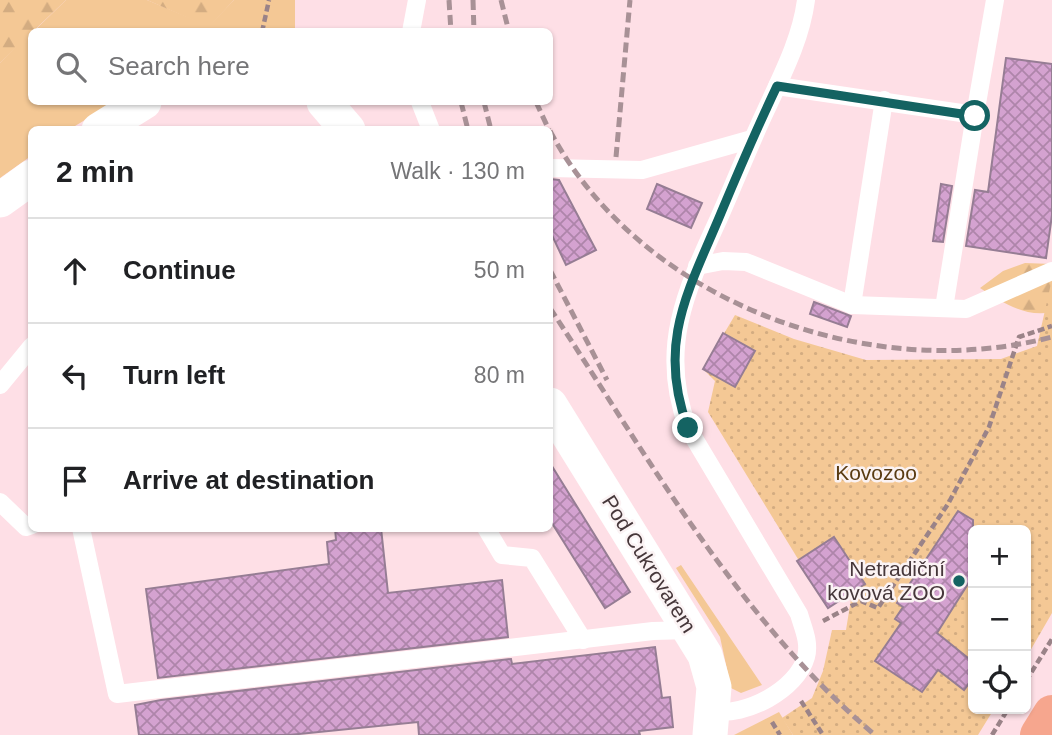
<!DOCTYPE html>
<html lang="en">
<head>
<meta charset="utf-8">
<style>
  :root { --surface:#fff; --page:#f2f2f2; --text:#202124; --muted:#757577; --line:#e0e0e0 }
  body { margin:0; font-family:Helvetica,sans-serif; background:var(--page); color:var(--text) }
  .controls { position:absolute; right:21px; bottom:21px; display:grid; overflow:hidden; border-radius:10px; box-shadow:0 2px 5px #0004 }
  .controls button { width:63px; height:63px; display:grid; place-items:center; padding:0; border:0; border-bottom:2px solid var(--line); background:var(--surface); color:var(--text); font:35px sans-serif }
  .stop { position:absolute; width:21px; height:21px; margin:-16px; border:5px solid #146362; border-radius:50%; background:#fff }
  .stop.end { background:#146362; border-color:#fff; box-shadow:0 2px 7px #0008 }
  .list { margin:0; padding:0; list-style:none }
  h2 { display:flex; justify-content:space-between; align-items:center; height:91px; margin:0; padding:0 28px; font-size:30px }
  h2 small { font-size:23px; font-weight:400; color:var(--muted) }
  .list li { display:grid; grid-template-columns:46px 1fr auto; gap:21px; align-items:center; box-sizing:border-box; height:105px; padding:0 28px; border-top:2px solid var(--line) }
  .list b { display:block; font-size:26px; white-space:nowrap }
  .list em { font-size:23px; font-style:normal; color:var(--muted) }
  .icon { flex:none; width:38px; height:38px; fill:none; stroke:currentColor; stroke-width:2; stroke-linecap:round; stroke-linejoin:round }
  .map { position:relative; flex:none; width:1052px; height:735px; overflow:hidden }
  .search { position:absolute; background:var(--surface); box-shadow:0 2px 5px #0004; left:28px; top:28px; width:525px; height:77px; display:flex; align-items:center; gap:18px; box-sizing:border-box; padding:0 24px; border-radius:10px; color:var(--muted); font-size:26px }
  .panel { position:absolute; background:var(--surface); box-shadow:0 2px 5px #0004; left:28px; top:126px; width:525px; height:406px; border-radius:10px }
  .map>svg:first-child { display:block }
</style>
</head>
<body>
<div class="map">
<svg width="1052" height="735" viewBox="0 0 1052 735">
  <defs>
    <pattern id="forest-firs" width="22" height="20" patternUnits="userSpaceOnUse" patternTransform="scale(1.75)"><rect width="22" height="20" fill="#f4c895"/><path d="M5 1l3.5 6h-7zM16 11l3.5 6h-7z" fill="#d3ac81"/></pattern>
    <pattern id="park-dots" width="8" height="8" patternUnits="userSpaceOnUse" patternTransform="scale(1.75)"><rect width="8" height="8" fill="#f4c895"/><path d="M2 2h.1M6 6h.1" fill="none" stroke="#d3ac81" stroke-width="1.8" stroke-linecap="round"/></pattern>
    <pattern id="building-cross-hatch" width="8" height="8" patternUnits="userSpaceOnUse" patternTransform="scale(1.75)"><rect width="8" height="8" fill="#d4a2d0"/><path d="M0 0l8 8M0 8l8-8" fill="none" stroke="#ae85aa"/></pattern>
  </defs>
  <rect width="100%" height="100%" fill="#fedfe6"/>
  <g fill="#f4c895">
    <polygon points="66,0 147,0 209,26 234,0 295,0 295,31 33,32"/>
    <polygon points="31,32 32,102 115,102 70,129 32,130 31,156 0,178 0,63"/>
    <polygon points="681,565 762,685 741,693 731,688 720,637 676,568"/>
    <polygon points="779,712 793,735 734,735"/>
  </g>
  <g fill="url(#forest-firs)">
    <polygon points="0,0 66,0 0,63"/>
    <polygon points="147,0 234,0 209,27"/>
    <path d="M1025,263L1052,264V312C1025,318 1002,302 980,288L1003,271Z"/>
  </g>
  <polygon fill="url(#park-dots)" points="1052,279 1052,613 1026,658 1026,530 973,530 973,709 994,709 978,735 793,735 782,718 812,698 823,671 832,630 846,630 852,593 828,608 708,412 715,381 703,369 735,315 794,339 866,360 1001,359 1037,346"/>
  <g fill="url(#building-cross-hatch)" stroke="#967d94" stroke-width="2">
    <polygon points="1006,58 1052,64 1052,215 1046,258 966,246 975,190 988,192"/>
    <polygon points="550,179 559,180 596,250 566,265 550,231"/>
    <polygon points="657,184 702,203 691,228 647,209"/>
    <polygon points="941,184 952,186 943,242 933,241"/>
    <polygon points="814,302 851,316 847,327 810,314"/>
    <polygon points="723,333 755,351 735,387 703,369"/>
    <polygon points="550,463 630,592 605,608 550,520"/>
    <polygon points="958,511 973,520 973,576 937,633 973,662 973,678 964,690 938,670 922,692 875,661 901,623 895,619 903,607 897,603"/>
    <polygon points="335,528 381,528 388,593 502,580 508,637 158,678 146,589 329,564 327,542 336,540"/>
    <polygon points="834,537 865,584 828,608 797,561"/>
    <polygon points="655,647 662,698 670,697 673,727 639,731 640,735 419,735 418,722 289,735 139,735 135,705 161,700 511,659 512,664"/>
  </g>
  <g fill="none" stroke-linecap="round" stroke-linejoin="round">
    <g stroke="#9a8388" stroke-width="4.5" stroke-dasharray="7 3.5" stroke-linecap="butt">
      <polyline points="262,32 269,0"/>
      <polyline points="823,621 861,601 878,608 948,504 989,427 1019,337 1052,326"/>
      <polyline points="1026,681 1052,639"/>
      <polyline points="801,701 823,735"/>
      <polyline points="772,722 780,735"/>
      <polyline points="992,735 1008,709"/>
    </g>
    <g stroke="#fff" stroke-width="18">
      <polyline points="411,32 417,0"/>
      <polyline points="777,86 975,115 995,0"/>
      <polyline points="420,102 431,130"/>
      <polyline points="550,168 642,170 752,139"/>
      <polyline points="697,266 723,261 746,262 852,305 966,309 1052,271"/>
      <polyline points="852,305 884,100"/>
      <polyline points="944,308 975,115"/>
      <polyline points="0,385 32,346"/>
      <polyline points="0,502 26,527 32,525"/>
      <polyline points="81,528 117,694 653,631 691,630"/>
      <polyline points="486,528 502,555 532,558 583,640"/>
      <path d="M713,711C745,717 797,690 806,657C810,642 803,628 799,614L688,428C658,349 686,290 719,218C735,182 749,146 766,110C782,75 801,39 806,0"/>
    </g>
    <g stroke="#fff" stroke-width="35">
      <polyline points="324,102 348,130"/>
      <polyline points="99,130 144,102"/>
      <polyline points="0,200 32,177"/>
      <polyline points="550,405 705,655 714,687 710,735"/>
    </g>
    <polyline stroke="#f6a68e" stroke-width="38" points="1039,735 1052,714"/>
    <g stroke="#a89196" stroke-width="5" stroke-dasharray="10 5" stroke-linecap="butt">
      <polyline points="449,0 451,32"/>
      <polyline points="473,0 474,32"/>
      <polyline points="501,0 509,32"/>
      <polyline points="461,102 468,130"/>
      <polyline points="484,102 491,130"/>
      <polyline points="536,102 549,130"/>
      <path d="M550,131C641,302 868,385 1052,337"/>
      <polyline points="616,157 630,0"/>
      <polyline points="550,270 607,380"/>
      <path d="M550,308C648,457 738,619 875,735"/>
    </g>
  </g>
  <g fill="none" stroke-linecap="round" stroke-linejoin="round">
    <path stroke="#146362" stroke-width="9" d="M688,428C656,343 689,290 721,213C739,170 757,128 777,86L975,116"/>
  </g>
  <circle fill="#146362" stroke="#fbf3f4" stroke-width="2.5" cx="959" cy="581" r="7"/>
  <g text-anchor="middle" stroke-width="5" stroke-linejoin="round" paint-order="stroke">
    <g font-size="21" fill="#593b12" stroke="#fbf3f4">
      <text x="876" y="480">Kovozoo</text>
    </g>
    <g font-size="21" fill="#46373a" stroke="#fbf3f4">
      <text transform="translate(649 564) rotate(58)" y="7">Pod Cukrovarem</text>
    </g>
    <g font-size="21" fill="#46373a" stroke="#fbf3f4" text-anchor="end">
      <text x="945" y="576">Netradiční<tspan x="945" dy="24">kovová ZOO</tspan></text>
    </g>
  </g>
</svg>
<div class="controls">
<button>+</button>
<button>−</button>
<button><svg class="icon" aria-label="locate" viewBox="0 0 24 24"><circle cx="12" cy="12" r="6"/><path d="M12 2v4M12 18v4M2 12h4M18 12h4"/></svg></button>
</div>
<div class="stop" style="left:975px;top:116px"></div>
<div class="stop end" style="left:688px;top:428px"></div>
<div class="search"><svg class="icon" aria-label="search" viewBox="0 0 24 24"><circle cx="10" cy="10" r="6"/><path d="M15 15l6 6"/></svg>Search here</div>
<section class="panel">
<h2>2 min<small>Walk · 130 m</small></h2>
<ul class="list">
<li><svg class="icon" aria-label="ahead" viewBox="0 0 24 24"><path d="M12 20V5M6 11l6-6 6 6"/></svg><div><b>Continue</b></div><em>50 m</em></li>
<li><svg class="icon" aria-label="left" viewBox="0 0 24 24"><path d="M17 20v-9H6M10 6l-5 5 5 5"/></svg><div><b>Turn left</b></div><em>80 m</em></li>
<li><svg class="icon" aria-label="arrive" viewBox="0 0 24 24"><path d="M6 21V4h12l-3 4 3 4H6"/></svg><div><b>Arrive at destination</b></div></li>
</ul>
</section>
</div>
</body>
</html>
